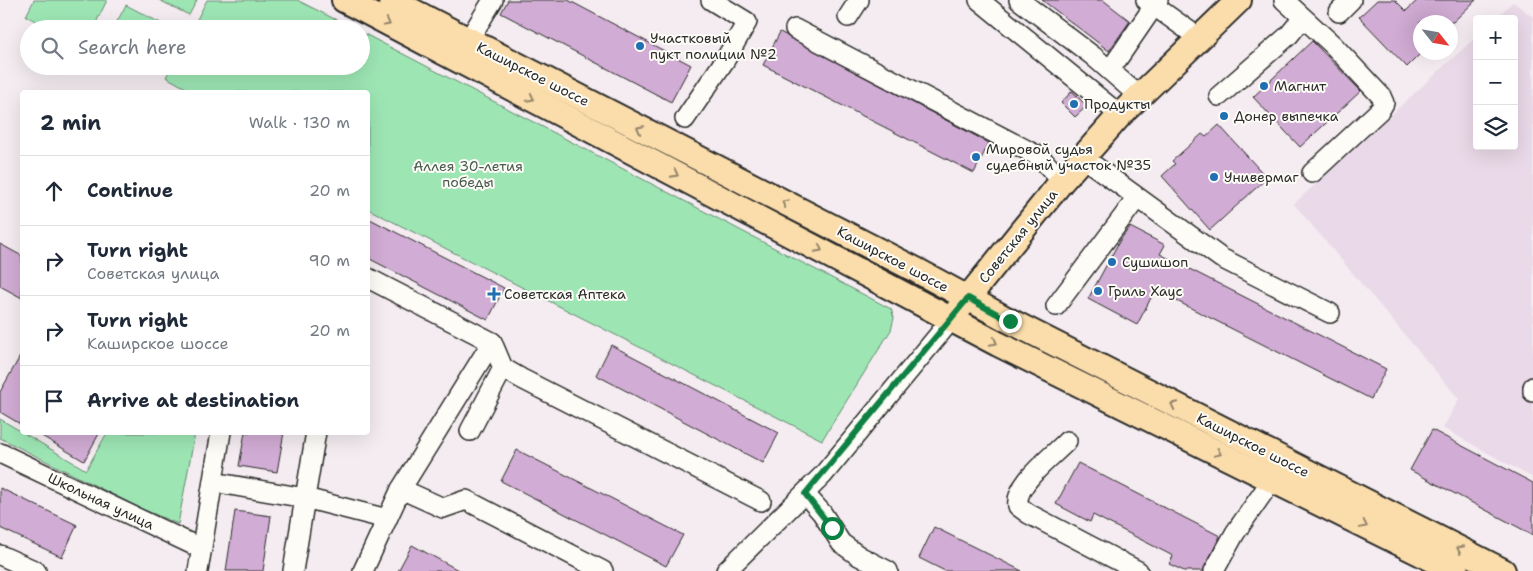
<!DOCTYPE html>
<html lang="en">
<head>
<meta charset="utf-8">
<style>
  :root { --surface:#fff; --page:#f6f6f7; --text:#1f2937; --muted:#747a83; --line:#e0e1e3 }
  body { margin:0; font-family:"Shantell Sans",sans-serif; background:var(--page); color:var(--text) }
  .controls { position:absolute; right:15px; top:15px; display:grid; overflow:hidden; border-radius:5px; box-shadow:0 5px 20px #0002 }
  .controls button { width:45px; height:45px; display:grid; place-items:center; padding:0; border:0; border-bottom:1px solid var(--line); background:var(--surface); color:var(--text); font:25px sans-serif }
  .compass { position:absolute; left:1413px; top:15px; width:45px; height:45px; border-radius:50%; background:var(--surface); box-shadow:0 5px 20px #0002; rotate:121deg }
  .stop { position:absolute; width:15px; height:15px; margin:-11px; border:4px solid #0b8043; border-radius:50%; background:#fff }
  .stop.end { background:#0b8043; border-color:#fff; box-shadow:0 1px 5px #0008 }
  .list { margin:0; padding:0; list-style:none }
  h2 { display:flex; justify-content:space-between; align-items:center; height:65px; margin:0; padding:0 20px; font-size:21px }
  h2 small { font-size:16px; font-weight:400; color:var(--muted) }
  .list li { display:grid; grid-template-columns:32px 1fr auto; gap:15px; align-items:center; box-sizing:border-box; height:70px; padding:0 20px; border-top:1px solid var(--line) }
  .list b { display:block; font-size:19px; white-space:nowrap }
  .list p { margin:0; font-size:16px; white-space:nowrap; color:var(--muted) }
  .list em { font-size:16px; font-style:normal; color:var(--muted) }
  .icon { flex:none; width:28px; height:28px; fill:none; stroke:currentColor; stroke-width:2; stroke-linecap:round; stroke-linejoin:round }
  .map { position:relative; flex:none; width:1533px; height:571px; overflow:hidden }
  .search { position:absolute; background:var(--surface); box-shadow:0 5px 20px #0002; left:20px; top:20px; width:350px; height:55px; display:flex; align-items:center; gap:12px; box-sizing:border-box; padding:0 18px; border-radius:28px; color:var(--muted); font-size:19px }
  .panel { position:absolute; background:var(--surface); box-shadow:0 5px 20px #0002; left:20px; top:90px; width:350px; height:345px; border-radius:5px }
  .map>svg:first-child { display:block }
</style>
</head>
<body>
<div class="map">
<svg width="1533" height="571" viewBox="0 0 1533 571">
  <rect width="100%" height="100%" fill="#f4ecf0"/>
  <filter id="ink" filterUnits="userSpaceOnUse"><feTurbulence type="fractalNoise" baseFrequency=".02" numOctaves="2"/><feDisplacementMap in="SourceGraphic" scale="10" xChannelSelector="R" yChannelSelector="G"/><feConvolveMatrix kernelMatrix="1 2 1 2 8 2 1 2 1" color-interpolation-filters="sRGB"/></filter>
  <g filter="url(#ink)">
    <polygon fill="#ead9e8" points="1513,2 1533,17 1533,478 1443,428 1459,399 1294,204 1477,36 1477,146 1514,146 1514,19 1495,19"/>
    <g fill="#9de6b4" stroke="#648870">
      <polygon points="34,0 107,0 93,29 51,29 26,16"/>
      <polygon points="159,0 197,0 189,15"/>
      <polygon points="207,0 297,0 354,29 192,29"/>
      <polygon points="126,5 172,29 113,29"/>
      <polygon points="361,32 891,309 894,318 891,330 822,440 368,209 368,92 193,92 166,77 172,66 361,66"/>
      <polygon points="0,419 86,470 107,433 195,433 178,524 142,509 0,438"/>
    </g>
    <g fill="#d1acd4" stroke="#2b2b2b">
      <polygon points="508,0 568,0 691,65 671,102 501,13"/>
      <polygon points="1042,0 1103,0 1130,21 1109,51"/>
      <polygon points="1377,0 1395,0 1406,11 1418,0 1476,0 1453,22 1420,22 1420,54 1407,67 1359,17"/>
      <polygon points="780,32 989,143 974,173 763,65"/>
      <polygon points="1312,41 1361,91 1300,147 1253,97"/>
      <polygon points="1072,91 1087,106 1075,117 1061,103"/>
      <polygon points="1219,125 1267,178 1210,230 1162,176 1175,164 1172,161 1202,134 1206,137"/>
      <polygon points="368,218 504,288 488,320 368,258"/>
      <polygon points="1130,227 1165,245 1160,254 1386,369 1371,399 1155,290 1137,325 1088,299 1120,240"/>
      <polygon points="0,244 22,256 22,298 0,286"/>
      <polygon points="611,345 779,433 763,463 596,375"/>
      <polygon points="22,353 22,425 0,412 0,392"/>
      <polygon points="1432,430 1533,483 1533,535 1410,470"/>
      <polygon points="35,432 100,432 84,461"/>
      <polygon points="245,432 284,432 277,472 239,466"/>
      <polygon points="517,450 683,535 666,566 501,481"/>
      <polygon points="1078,463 1220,536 1203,571 1184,571 1169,564 1173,556 1093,515 1090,522 1056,504"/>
      <polygon points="0,488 77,525 62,557 0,528"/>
      <polygon points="235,511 271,516 263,571 226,571"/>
      <polygon points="934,527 1022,571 945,571 919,558"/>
      <polygon points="412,545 460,571 398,571"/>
    </g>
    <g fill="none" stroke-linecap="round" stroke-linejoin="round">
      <g stroke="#2b2b2b" stroke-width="22">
        <g id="minor">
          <polyline points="979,0 1120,115"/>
          <polyline points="1019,0 1093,56 1139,96"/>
          <polyline points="1146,0 1199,38"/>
          <polyline points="1284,0 1333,45 1381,96 1384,103 1380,110 1312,173"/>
          <polyline points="1339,12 1351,0"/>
          <polyline points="848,17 859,0"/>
          <polyline points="795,29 1040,157 1062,181"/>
          <polyline points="468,41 493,0"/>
          <polyline points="1110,70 1158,0"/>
          <polyline points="1219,96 1289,35 1302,19"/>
          <polyline points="685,119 725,60 747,22 711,0"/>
          <polyline points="1082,157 1221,258 1330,313"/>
          <polyline points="368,278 492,342 503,368 522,379 761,501"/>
          <polyline points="1056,306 1137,198"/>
          <polyline points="1533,387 1533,392"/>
          <polyline points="470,431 503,368"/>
          <path d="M1067,441C1052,457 1014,484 1018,506L1029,514L1138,571"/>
          <polyline points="0,453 202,549"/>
          <polyline points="213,482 305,498 316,432"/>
          <polyline points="401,489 443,508 466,500 603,571"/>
          <polyline points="805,494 822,513 841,543 859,556 888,571"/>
          <polyline points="0,555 36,571"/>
          <polyline points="198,571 221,432"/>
          <polyline points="293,571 305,498 387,519"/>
          <polyline points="363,571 401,489 492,342"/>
          <polyline points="726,571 823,475 951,320"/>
          <polyline points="1214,571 1235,533 1272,480"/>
        </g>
      </g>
      <g stroke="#2b2b2b" stroke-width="28">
        <g id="major">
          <polyline points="344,0 998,344 1456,571"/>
          <polyline points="391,0 916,270 1010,321 1503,571"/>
          <polyline points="958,310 1062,181 1120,115 1239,0"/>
        </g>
      </g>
      <use href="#minor" stroke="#fdfcf7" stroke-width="19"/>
      <use href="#major" stroke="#fbddab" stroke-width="24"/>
    </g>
    <defs><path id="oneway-chevron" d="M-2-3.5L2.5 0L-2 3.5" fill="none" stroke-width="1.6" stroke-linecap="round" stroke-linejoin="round" transform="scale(1.25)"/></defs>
    <g stroke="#93846b">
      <use href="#oneway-chevron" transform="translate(387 23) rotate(28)"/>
      <use href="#oneway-chevron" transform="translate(531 98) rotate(28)"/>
      <use href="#oneway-chevron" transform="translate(640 129) rotate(-153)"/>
      <use href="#oneway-chevron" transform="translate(675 174) rotate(28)"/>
      <use href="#oneway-chevron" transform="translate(785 203) rotate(-153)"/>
      <use href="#oneway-chevron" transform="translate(819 249) rotate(28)"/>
      <use href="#oneway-chevron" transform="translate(994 342) rotate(28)"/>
      <use href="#oneway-chevron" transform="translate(1174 405) rotate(-153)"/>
      <use href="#oneway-chevron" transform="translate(1218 453) rotate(26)"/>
      <use href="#oneway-chevron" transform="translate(1364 525) rotate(26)"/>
      <use href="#oneway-chevron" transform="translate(1460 549) rotate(-153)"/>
    </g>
  </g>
  <g fill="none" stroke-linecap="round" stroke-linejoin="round" filter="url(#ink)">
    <polyline stroke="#0b8043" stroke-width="6" points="832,528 805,494 968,298 1010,321"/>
  </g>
  <g fill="#1f6fb2" stroke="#fdfcf7" stroke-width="2">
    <circle cx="640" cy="46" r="5"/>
    <circle cx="1264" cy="86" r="5"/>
    <circle cx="1074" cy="104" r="5"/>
    <circle cx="1224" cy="116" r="5"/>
    <circle cx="976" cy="157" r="5"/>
    <circle cx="1214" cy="177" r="5"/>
    <circle cx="1112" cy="262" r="5"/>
    <circle cx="1098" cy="291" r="5"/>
    <path d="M491.5 286.5h5v5h5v5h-5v5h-5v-5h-5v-5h5z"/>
  </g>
  <g text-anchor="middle" stroke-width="4" stroke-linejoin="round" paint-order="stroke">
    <g font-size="14" fill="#2b2b2b" stroke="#fdfcf7" text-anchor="start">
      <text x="650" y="43">Участковый<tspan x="650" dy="16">пукт полиции №2</tspan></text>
      <text x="1274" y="91">Магнит</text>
      <text x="1084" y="109">Продукты</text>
      <text x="1234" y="121">Донер выпечка</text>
      <text x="986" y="154">Мировой судья<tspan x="986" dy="16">судебный участок №35</tspan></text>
      <text x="1224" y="182">Универмаг</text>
      <text x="1122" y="267">Сушишоп</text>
      <text x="1108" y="296">Гриль Хаус</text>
      <text x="504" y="299">Советская Аптека</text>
    </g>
    <g font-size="14" fill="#2b2b2b" stroke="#fdfcf7">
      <text transform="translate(533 74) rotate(27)" y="5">Каширское шоссе</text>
      <text transform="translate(1018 236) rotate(-51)" y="5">Советская улица</text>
      <text transform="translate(893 259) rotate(28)" y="5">Каширское шоссе</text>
      <text transform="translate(1253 445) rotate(27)" y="5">Каширское шоссе</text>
      <text transform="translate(101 501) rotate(25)" y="5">Школьная улица</text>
    </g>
    <g font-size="14" fill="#485a4d" stroke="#fdfcf7">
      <text x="468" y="171">Аллея 30-летия<tspan x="468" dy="16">победы</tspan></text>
    </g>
  </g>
</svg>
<div class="controls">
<button>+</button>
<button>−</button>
<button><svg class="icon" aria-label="layers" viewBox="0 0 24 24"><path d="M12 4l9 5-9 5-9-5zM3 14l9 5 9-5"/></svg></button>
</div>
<svg class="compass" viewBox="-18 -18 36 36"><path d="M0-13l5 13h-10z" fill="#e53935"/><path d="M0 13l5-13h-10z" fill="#747a83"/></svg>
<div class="stop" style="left:832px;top:528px"></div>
<div class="stop end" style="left:1010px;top:321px"></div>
<div class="search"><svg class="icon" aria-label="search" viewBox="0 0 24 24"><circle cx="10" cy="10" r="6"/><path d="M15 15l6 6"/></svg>Search here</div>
<section class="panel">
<h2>2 min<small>Walk · 130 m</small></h2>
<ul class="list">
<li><svg class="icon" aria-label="ahead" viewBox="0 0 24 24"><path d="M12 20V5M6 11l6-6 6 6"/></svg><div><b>Continue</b></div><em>20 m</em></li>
<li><svg class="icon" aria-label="right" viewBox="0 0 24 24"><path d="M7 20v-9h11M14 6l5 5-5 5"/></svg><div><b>Turn right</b><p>Советская улица</p></div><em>90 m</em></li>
<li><svg class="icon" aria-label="right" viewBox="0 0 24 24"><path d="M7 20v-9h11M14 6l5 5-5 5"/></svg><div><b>Turn right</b><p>Каширское шоссе</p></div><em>20 m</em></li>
<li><svg class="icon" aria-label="arrive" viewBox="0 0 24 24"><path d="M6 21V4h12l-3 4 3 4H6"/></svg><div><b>Arrive at destination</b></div></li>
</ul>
</section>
</div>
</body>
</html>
